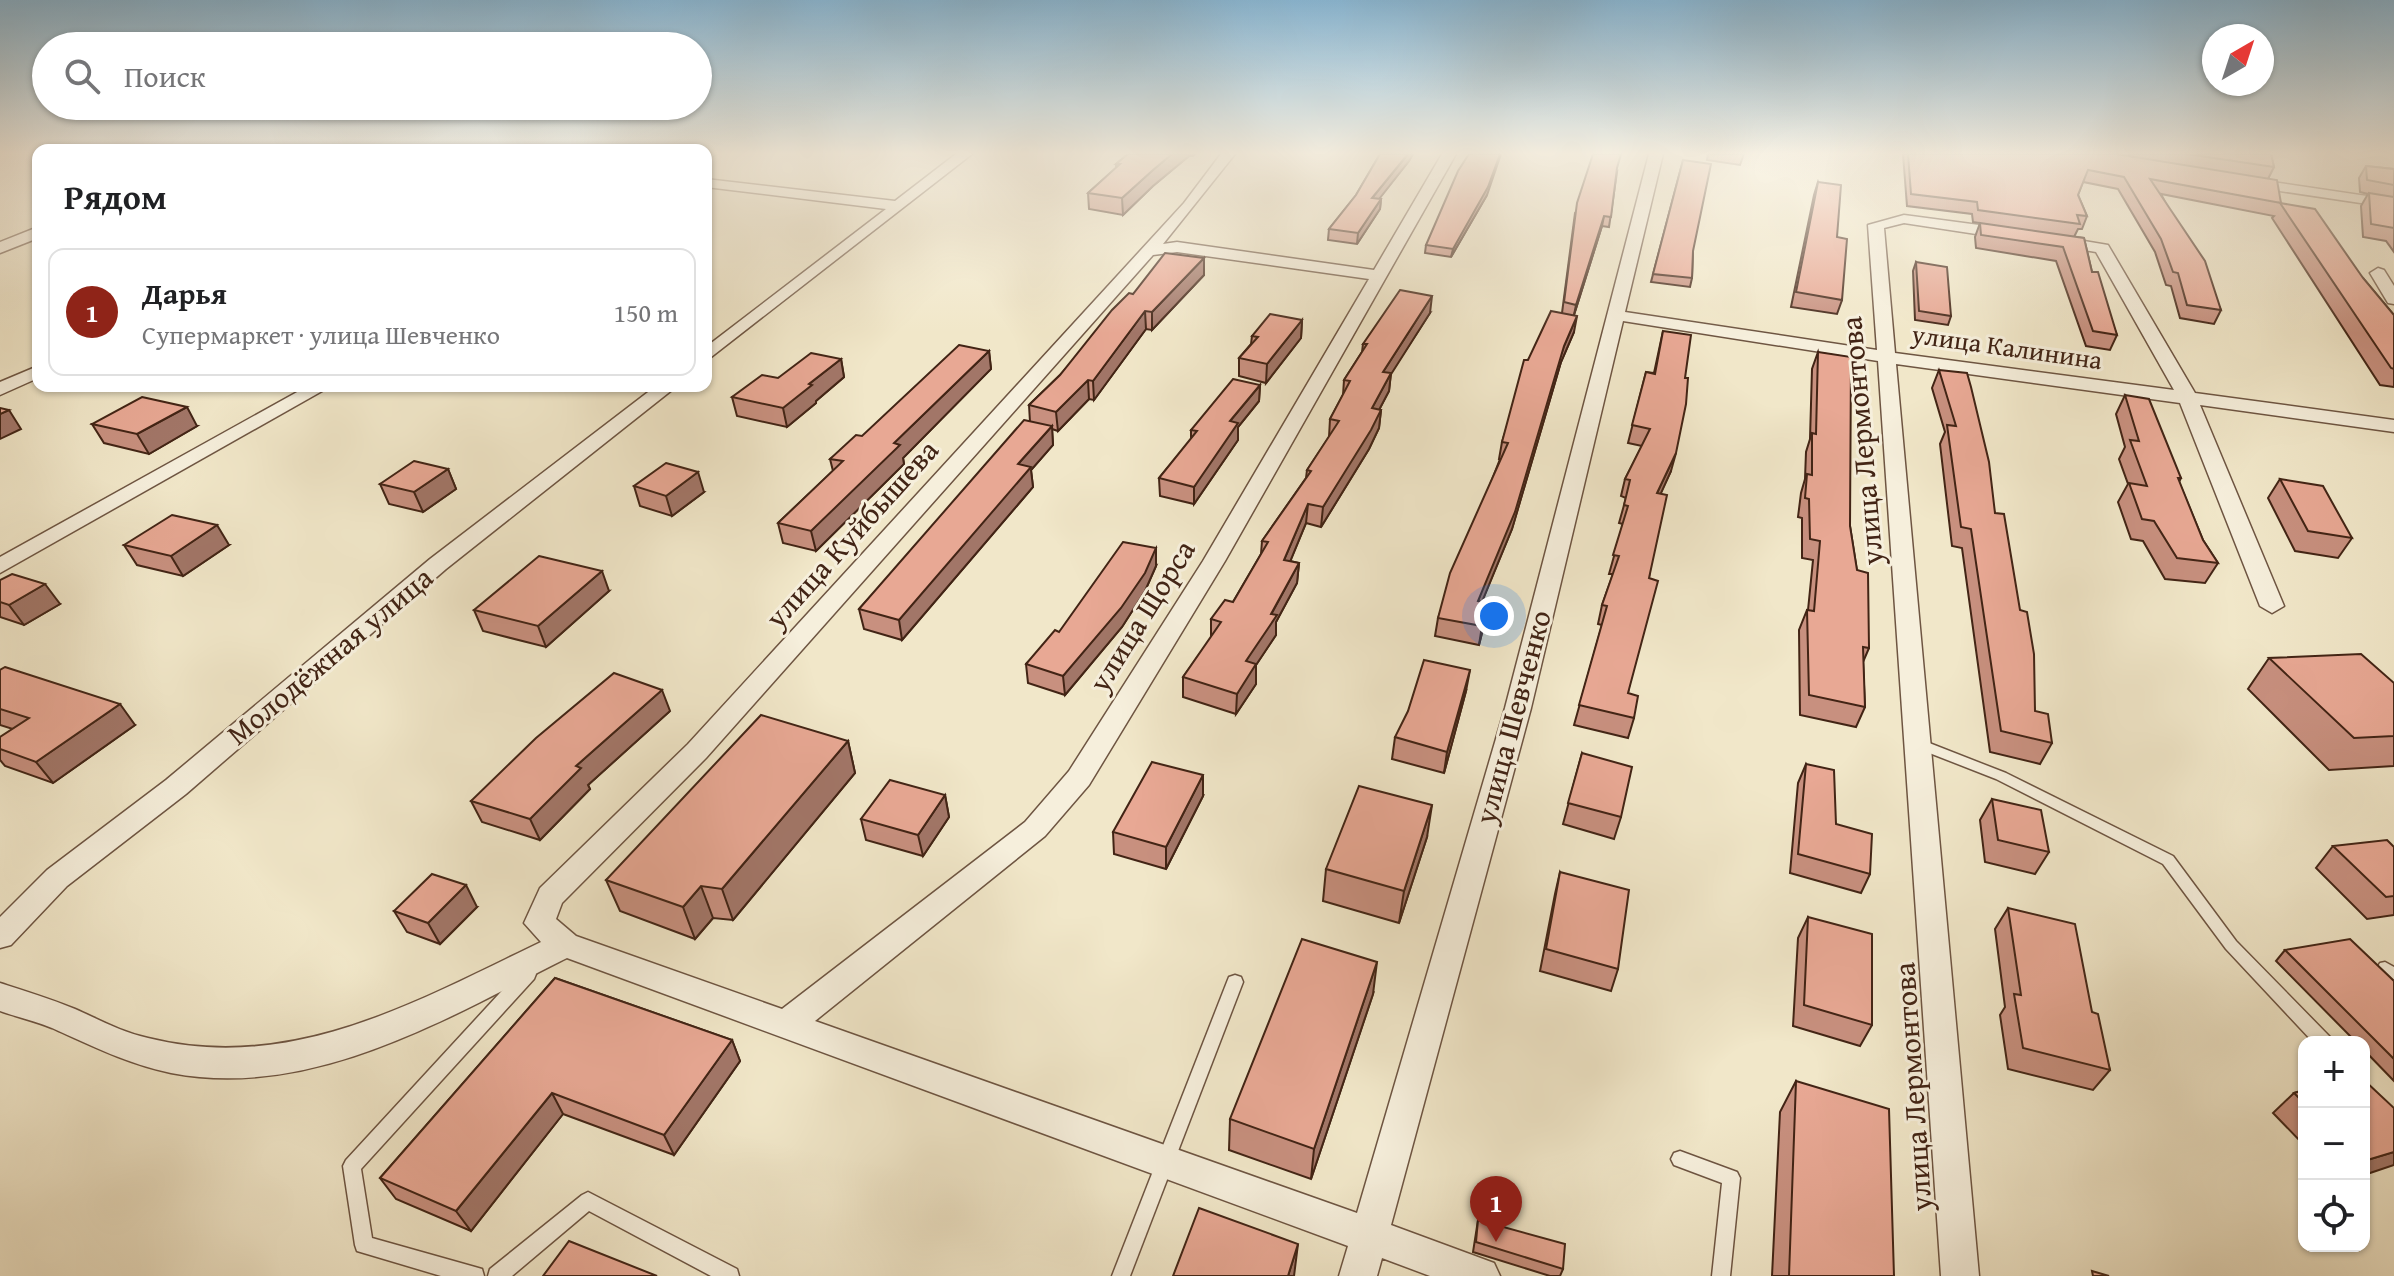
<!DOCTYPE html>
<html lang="ru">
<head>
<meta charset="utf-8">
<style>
  :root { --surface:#fff; --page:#f6f6f6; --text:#202124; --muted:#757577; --line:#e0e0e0; --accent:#8f2418 }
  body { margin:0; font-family:"Gentium Book Plus",serif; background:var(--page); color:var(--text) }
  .controls { position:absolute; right:24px; bottom:24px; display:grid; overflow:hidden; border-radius:16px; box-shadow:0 2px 6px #0004 }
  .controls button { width:72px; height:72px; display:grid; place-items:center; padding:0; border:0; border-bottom:2px solid var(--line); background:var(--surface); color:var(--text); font:40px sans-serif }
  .compass { position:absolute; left:2202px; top:24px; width:72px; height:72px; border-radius:50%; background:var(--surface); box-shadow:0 2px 6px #0004; rotate:39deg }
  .you { position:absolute; left:1494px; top:616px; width:28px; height:28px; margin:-20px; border:6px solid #fff; border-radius:50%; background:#1a73e8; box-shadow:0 0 0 12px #1a73e833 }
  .badge { display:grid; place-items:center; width:52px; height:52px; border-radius:50%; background:var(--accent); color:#fff; font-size:26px; font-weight:700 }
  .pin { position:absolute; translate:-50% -66px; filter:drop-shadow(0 2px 4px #0008) }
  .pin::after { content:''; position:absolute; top:42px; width:28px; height:24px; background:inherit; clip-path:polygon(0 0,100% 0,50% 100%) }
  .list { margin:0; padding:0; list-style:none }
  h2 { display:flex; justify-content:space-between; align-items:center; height:104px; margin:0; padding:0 32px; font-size:34px }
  h2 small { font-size:26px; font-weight:400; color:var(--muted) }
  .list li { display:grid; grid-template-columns:52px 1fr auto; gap:24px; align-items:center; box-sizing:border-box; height:128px; margin:0 16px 16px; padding:0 16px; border:2px solid var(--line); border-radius:16px }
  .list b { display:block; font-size:30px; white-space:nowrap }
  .list p { margin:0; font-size:26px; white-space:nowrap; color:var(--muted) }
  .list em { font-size:26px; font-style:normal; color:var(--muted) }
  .icon { flex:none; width:44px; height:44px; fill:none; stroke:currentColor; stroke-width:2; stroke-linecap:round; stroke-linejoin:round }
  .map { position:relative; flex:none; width:2394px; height:1276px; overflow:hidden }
  .search { position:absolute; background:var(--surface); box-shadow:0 2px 6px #0004; left:32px; top:32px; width:680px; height:88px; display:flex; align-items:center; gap:20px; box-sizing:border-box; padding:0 28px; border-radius:44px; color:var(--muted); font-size:30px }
  .panel { position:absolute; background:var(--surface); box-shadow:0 2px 6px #0004; left:32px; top:144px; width:680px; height:248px; border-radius:16px }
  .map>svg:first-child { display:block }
</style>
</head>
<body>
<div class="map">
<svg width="2394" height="1276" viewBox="0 0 2394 1276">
  <rect width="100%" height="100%" fill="#f1e7c9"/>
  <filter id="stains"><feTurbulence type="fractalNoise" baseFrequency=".0025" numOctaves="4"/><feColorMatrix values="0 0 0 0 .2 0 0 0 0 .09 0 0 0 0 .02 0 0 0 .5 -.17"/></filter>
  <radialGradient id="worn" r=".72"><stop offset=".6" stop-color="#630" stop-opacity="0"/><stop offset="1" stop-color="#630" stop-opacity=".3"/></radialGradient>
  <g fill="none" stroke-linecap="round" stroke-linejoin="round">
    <g stroke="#6e5542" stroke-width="3">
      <g id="lane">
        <polygon points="1919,739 2006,773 2173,856 2236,941 2330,1037 2332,1042 2313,1042 2226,949 2163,864 1996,779 1914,747 1912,744 1914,741"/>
        <polygon points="2385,962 2394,967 2394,983 2388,981 2377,968 2380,963"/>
        <polygon points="528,967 534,969 536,974 534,979 361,1169 372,1238 475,1267 482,1269 484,1276 441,1276 357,1251 355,1245 343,1166 346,1160 522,969"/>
        <polygon points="1235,975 1241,977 1243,982 1130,1276 1112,1276 1227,982 1229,977"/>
        <polygon points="1680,1151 1737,1172 1740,1178 1730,1276 1712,1276 1722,1183 1674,1165 1671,1159 1674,1153"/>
        <polygon points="588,1192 737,1269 739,1276 711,1276 589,1211 512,1276 488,1276 490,1269 582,1195"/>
      </g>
    </g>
    <g stroke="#6e5542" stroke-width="3">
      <g id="street">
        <polygon points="706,154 716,154 706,160"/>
        <polygon points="956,154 972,154 706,361 706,347 886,209 706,187 706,179 895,201"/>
        <path d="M1221,154H1235L1163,244L1177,242L1374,270L1442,154H1456L1225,561L1089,785L1045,836L815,1021L1357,1213L1505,708L1649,154H1663L1625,312L1877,350L1868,225L1904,215L2009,229L2017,234L2009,239L1904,223L1884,228L1895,353L2174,390L2096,252L2049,244L2046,241L2054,236L2108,245L2195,393L2394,420V432L2200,405L2284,606L2272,613L2260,606L2180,403L1896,364L1979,1276H1941L1878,361L1623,321L1531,708L1391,1225L1494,1263L1500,1276H1430L1382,1258L1377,1276H1339L1348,1246L567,958C445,1019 312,1100 171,1073C128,1064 92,1046 52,1028C35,1021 17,1017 0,1011V983C25,991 51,999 75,1009C100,1020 121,1032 148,1038C291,1074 416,1002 541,942L524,923L540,888L688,744L1184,203ZM1177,252L1369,279L1203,561L1069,771L1025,822L782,1009L576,936L556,919L562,903L706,758L1153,255Z"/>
        <polygon points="2245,178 2394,200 2394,208 2240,185 2240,179"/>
        <polygon points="38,227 38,238 0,253 0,242"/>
        <polygon points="2378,268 2384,270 2394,286 2394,304 2388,303 2370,273"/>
        <polygon points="38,366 38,378 0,395 0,382"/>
        <polygon points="308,386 331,386 0,573 0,557"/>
        <polygon points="656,386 677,386 446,569 186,794 67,886 11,945 0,948 0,917 47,870 166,780 430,559"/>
      </g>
    </g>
    <use href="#lane" fill="#f6efdc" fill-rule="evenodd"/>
    <use href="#street" fill="#f6efdc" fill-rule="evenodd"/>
  </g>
  <g fill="#c8907f" stroke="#422415" stroke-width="2">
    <polygon points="1128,154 1195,154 1193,156 1189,156 1153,186 1123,215 1089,209 1088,193 1116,168 1116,164"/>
    <polygon points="1380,154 1413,154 1409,161 1379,198 1381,199 1380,209 1357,244 1328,240 1329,229 1356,195"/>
    <polygon points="1708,154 1744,154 1740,165 1707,160"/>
    <polygon points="1903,154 2271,154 2274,167 2268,179 2281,203 2363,278 2394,315 2394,387 2380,385 2272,218 2274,216 2161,194 2221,310 2214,324 2180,318 2171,286 2166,285 2155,252 2118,189 2083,182 2078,195 2087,216 2082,229 2078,229 2074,237 2084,238 2092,272 2117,335 2110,350 2086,346 2056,261 1976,248 1975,237 1980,223 1973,222 1972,214 1907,206"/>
    <polygon points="1683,160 1693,251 1692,278 1690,287 1651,282"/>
    <polygon points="2366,166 2394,169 2394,252 2386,241 2363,237 2361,206 2368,194 2360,192 2359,178"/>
    <polygon points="1617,172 1609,227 1602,226 1574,315 1574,332 1561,362 1512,529 1482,601 1485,621 1479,645 1435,636 1438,618 1500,459 1499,459 1502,442 1528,360 1562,313 1575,213"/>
    <polygon points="1818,182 1837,237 1842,300 1837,314 1791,307 1814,195"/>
    <polygon points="1487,195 1451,257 1425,253 1426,245"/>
    <polygon points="1204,258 1204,275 1152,330 1146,329 1094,400 1089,399 1058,431 1052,429 1053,445 1031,470 1033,487 902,640 864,629 859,609 1030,422 1029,405 1060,375 1133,294"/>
    <polygon points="1916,262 1951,316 1948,325 1915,320 1913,271"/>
    <polygon points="1430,313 1391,373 1389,391 1379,410 1381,410 1379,428 1369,449 1321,527 1306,523 1290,561 1299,563 1297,583 1276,622 1276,635 1256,665 1256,684 1236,714 1183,697 1183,677 1211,638 1211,619 1233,602 1261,554 1262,541 1306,478 1307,470 1329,437 1330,419 1343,395 1344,380 1362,352 1363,344"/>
    <polygon points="1302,320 1301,338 1266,383 1239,376 1239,358 1251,344 1252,336"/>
    <polygon points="1663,331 1671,471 1660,494 1649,578 1628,693 1634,718 1628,738 1574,725 1602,625 1598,624 1602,605 1613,574 1609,574 1623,524 1619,523 1626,498 1621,496 1625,479 1642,446 1628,443 1646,372 1654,373"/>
    <polygon points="989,351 991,369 903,458 904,464 816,551 783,543 778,523 833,471 830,459"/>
    <polygon points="1818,352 1850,526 1869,648 1863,662 1865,707 1856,727 1800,715 1799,630 1807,610 1808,610 1813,560 1802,558 1802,518 1798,517 1801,493 1805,479 1806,452 1810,439 1812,369"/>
    <polygon points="841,359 844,377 816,401 816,403 787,427 737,416 732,397 778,378"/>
    <polygon points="1939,370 1995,513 2035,711 2052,743 2040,764 1990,752 1962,548 1952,546 1940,444 1945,432 1932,388"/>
    <polygon points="1260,385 1259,401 1238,427 1238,440 1194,504 1160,496 1159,478 1191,440 1191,430"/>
    <polygon points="2125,395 2181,478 2179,482 2203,540 2218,563 2205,583 2165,579 2143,541 2131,539 2118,502 2128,484 2119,459 2125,447 2116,414"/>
    <polygon points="92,424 197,426 149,454 104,443"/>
    <polygon points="448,469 456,489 423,512 389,504 380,484"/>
    <polygon points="2280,479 2352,538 2338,558 2295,551 2268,498"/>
    <polygon points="634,486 704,492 672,516 640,506"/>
    <polygon points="124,545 229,545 183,576 137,565"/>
    <polygon points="1156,566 1145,591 1122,627 1065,695 1028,683 1026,664 1059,632"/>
    <polygon points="0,580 60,604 24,625 0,617"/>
    <polygon points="609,591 546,647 483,631 474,610"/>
    <polygon points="2269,658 2394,683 2394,766 2329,770 2248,689"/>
    <polygon points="0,670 135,725 53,783 5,766 0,760 0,749 13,729 0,725"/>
    <polygon points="1466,691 1444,773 1392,759 1395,737"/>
    <polygon points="670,711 588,785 590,789 540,840 482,822 471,801"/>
    <polygon points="848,741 855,773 733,920 713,918 695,939 620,911 606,880"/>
    <polygon points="1582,753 1621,817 1614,839 1563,824"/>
    <polygon points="1806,764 1836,824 1870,874 1861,893 1790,873 1798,783"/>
    <polygon points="945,795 949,817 923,856 866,840 861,819"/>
    <polygon points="1203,796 1166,869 1114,854 1113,832"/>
    <polygon points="1992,799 2049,852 2035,874 1985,862 1980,820"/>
    <polygon points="1427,837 1399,923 1323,901 1326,869"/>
    <polygon points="2333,846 2394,847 2394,915 2367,919 2316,868"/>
    <polygon points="1560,872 1618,969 1611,991 1540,971 1555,894"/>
    <polygon points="477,907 440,944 407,932 394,911"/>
    <polygon points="2008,908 2092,1012 2110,1070 2093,1090 2008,1069 2000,1015 2005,1007 1995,929"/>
    <polygon points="1808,917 1872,1025 1860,1046 1793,1026 1798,938"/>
    <polygon points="2285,950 2394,981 2394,1081 2364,1050 2364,1042 2356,1042 2276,961"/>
    <polygon points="555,978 732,1040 740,1061 674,1155 563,1114 471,1231 396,1199 380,1178"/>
    <polygon points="1373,994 1311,1179 1229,1150 1230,1119"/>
    <polygon points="1796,1081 1894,1276 1772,1276 1780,1112"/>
    <polygon points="2304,1090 2304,1145 2273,1113 2294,1093"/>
    <polygon points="1478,1220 1563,1269 1560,1276 1550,1276 1473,1252"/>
  </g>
  <g fill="#a27668" stroke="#422415" stroke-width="2">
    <polygon points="1172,154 1189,154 1189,156 1153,186 1123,215 1122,198 1153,170"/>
    <polygon points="1408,154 1413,154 1409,161 1372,208 1372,198"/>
    <polygon points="1500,154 1501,154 1487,195 1451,257 1453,249"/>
    <polygon points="1381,199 1380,209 1357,244 1358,233"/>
    <polygon points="1604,216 1602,226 1574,315 1576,305"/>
    <polygon points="1204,258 1204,275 1152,330 1152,312"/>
    <polygon points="1432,296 1430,313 1381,390 1383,372"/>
    <polygon points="1145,311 1146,329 1094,400 1093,381"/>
    <polygon points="1577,316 1574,332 1561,362 1512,529 1475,619 1478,601 1564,346"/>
    <polygon points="1302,320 1301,338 1266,383 1267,364"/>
    <polygon points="989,351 991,369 903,458 904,464 816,551 811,531 894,443"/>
    <polygon points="841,359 844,377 816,401 816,403 787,427 783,408 809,384"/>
    <polygon points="1391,373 1389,391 1370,427 1372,408"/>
    <polygon points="1088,380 1089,399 1058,431 1056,412"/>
    <polygon points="1260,385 1259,401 1238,427 1238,440 1194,504 1194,487 1230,421"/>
    <polygon points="187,407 197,426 149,454 137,434"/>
    <polygon points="9,410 21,429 0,439 0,414"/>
    <polygon points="1381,410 1379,428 1369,449 1321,527 1323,507"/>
    <polygon points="1052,426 1053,445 1031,470 1033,487 902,640 899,620 1018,464"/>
    <polygon points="1676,453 1671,471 1653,511 1657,493"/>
    <polygon points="448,469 456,489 423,512 414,492"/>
    <polygon points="698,472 704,492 672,516 666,496"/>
    <polygon points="1308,504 1306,523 1283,579 1284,560"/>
    <polygon points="217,525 229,545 183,576 171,556"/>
    <polygon points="1156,548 1156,566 1145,591 1122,627 1065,695 1063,676"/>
    <polygon points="1299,563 1297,583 1276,622 1276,635 1256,665 1256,684 1236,714 1237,694 1246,661"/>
    <polygon points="602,571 609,591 546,647 538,626"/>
    <polygon points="45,584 60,604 24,625 9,605"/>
    <polygon points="1488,603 1485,621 1479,645 1482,626"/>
    <polygon points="1470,670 1466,691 1444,773 1447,752"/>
    <polygon points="662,690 670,711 588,785 590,789 540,840 530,819 576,766"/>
    <polygon points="120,704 135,725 53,783 36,762"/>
    <polygon points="848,741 855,773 733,920 722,889"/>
    <polygon points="1203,775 1203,796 1166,869 1166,847"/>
    <polygon points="945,795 949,817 923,856 918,835"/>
    <polygon points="1432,805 1427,837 1399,923 1404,891"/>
    <polygon points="466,885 477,907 440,944 428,923"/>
    <polygon points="701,886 713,918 695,939 683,907"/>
    <polygon points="1377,962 1373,994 1311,1179 1314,1149"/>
    <polygon points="732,1040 740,1061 674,1155 664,1135"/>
    <polygon points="552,1093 563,1114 471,1231 456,1211"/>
    <polygon points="2394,1152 2394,1165 2364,1175 2364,1161"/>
    <polygon points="1298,1244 1294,1276 1288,1276"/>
  </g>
  <g fill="#e8a894" stroke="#422415" stroke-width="2">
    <polygon points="1128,154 1172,154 1153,170 1122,198 1088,193 1120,164 1116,164"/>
    <polygon points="1380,154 1408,154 1372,198 1381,199 1358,233 1329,229 1356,195"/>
    <polygon points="1469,154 1500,154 1488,187 1453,249 1426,245 1458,171"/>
    <polygon points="1593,154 1621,154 1617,168 1611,217 1604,216 1576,305 1564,302 1577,203"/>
    <polygon points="1908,154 2116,154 2277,180 2281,203 2150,179 2205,261 2221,310 2187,305 2178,273 2173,272 2161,239 2124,177 2088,170 2078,195 2087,216 2077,215 2080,224 1978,210 1977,202 1911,194"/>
    <polygon points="2187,154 2271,154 2274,167"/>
    <polygon points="1683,160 1711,164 1693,251 1692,278 1653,274"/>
    <polygon points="2366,166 2394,169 2394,185 2367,180"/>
    <polygon points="1818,182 1841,185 1837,237 1847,239 1842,300 1796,292"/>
    <polygon points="2369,193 2394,197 2394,228 2371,224"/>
    <polygon points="2280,203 2315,209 2363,278 2394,315 2394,369 2391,368"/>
    <polygon points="1980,223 2084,238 2092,272 2098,272 2117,335 2093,331 2063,247 1981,235"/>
    <polygon points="1165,253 1204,258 1152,312 1145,311 1093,381 1088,380 1056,412 1029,405 1060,375 1112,310 1129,293 1133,294"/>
    <polygon points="1916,262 1947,267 1951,316 1919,311"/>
    <polygon points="1400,290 1432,296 1383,372 1391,373 1372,408 1381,410 1371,430 1323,507 1308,504 1284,560 1299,563 1271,614 1277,615 1246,661 1256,664 1237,694 1183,677 1221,622 1211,619 1225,600 1233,602 1268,542 1262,541 1311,471 1307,470 1339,421 1330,419 1350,381 1344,380 1367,344 1363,344"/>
    <polygon points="1551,311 1577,316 1564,346 1515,512 1478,601 1488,603 1482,626 1438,618 1450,573 1508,443 1502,442 1524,360 1528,360"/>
    <polygon points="1270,314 1302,320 1267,364 1239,358 1258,337 1252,336"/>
    <polygon points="1663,331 1691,335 1685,378 1688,378 1686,404 1676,453 1657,493 1667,495 1649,578 1658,581 1628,693 1638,696 1634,718 1579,705 1607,606 1602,605 1619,556 1613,555 1628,506 1624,505 1630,480 1625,479 1650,429 1632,425 1646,372 1655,374"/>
    <polygon points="959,345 989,351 894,443 900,445 811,531 778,523 843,461 830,459 856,435 862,436"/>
    <polygon points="1818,352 1851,357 1850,526 1857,570 1868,573 1869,648 1863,647 1865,707 1809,695 1807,610 1814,611 1820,541 1810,539 1809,499 1805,498 1807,474 1812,475 1812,433 1816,434"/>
    <polygon points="811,353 841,359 809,384 812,385 783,408 732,397 762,375 778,378"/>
    <polygon points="1939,370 1967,373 1971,387 1989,462 1995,513 2004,514 2020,610 2027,612 2034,654 2035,711 2048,714 2052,743 2001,731 1971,529 1961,527 1947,425 1956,426"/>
    <polygon points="1233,379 1260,385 1230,421 1238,423 1194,487 1159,478 1197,431 1191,430"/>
    <polygon points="2125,395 2149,399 2181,478 2178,478 2203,540 2218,563 2177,558 2154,521 2142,519 2129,483 2147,486 2130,440 2139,441"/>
    <polygon points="142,397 187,407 137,434 92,424"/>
    <polygon points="0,408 9,410 0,414"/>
    <polygon points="1024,420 1052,426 1018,464 1031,467 899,620 859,609"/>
    <polygon points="414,461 448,469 414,492 380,484"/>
    <polygon points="666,463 698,472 666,496 634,486"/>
    <polygon points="2280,479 2323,486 2352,538 2308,531"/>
    <polygon points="172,515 217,525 171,556 124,545"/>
    <polygon points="1123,542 1156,548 1145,573 1121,608 1063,676 1026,664 1055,630 1059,632"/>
    <polygon points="539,556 602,571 538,626 474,610"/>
    <polygon points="12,574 45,584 9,605 0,602 0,580"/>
    <polygon points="2361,654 2394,683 2394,736 2354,738 2269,658"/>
    <polygon points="1424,660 1470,670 1447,752 1395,737 1408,711"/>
    <polygon points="5,667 120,704 36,762 0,749 0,737 29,718 0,709 0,670"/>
    <polygon points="614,673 662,690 576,766 581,768 530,819 471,801 536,738"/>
    <polygon points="761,715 848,741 722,889 701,886 683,907 606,880"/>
    <polygon points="1582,753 1632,767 1621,817 1568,803"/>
    <polygon points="1152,762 1203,775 1166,847 1113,832"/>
    <polygon points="1806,764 1834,770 1836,824 1872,834 1870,874 1798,854"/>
    <polygon points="890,780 945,795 918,835 861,819"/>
    <polygon points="1359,786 1432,805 1404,891 1326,869"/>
    <polygon points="1992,799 2041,810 2049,852 1998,840"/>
    <polygon points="2387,840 2394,847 2394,896 2386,897 2333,846"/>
    <polygon points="1560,872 1629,890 1618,969 1546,949"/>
    <polygon points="432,874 466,885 428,923 394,911"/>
    <polygon points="2008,908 2075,924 2092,1012 2098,1014 2110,1070 2023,1048 2014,994 2021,995"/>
    <polygon points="1808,917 1872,934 1872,1025 1804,1005"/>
    <polygon points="1302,939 1377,962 1314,1149 1230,1119"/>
    <polygon points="2350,939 2394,981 2394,1059 2285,950"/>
    <polygon points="555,978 732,1040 664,1135 552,1093 456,1211 380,1178"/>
    <polygon points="2364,1080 2394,1108 2394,1152 2364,1161"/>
    <polygon points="1796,1081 1889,1109 1894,1276 1789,1276"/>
    <polygon points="2304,1090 2304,1103 2294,1093"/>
    <polygon points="1199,1208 1298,1244 1288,1276 1173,1276"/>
    <polygon points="1478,1220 1565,1244 1563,1269 1476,1242"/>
    <polygon points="569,1241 657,1276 543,1276"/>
    <polygon points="2092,1271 2109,1276 2093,1276"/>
  </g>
  <linearGradient id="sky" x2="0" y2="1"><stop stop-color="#89b8d6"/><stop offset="0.46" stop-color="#f9f4e7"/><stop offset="1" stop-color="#f9f4e7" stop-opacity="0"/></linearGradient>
  <rect width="2394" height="333" fill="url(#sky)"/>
  <g text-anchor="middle" stroke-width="6" stroke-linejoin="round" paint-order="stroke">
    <g font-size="26" fill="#422415" stroke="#f6efdc">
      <text transform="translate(2007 347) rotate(8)" y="9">улица Калинина</text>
    </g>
    <g font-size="30" fill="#422415" stroke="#f6efdc">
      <text transform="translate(1862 441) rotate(-95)" y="10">улица Лермонтова</text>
      <text transform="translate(852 534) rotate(-48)" y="10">улица Куйбышева</text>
      <text transform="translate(1142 616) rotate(-58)" y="10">улица Щорса</text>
      <text transform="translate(330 656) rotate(-40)" y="10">Молодёжная улица</text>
      <text transform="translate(1513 717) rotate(-75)" y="10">улица Шевченко</text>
      <text transform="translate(1913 1087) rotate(-94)" y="10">улица Лермонтова</text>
    </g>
  </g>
  <rect width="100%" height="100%" filter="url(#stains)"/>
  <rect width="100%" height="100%" fill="url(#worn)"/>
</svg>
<div class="controls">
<button>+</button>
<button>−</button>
<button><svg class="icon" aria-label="locate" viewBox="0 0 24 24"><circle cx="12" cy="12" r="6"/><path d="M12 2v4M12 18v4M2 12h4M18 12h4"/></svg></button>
</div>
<svg class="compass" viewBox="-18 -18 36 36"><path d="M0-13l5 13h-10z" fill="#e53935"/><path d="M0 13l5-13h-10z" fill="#757577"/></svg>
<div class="you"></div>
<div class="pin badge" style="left:1496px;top:1242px">1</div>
<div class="search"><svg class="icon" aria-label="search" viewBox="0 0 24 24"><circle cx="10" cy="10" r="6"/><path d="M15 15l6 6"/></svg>Поиск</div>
<section class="panel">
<h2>Рядом<small></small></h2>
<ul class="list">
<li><span class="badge">1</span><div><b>Дарья</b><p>Супермаркет · улица Шевченко</p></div><em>150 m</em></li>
</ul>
</section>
</div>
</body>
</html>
